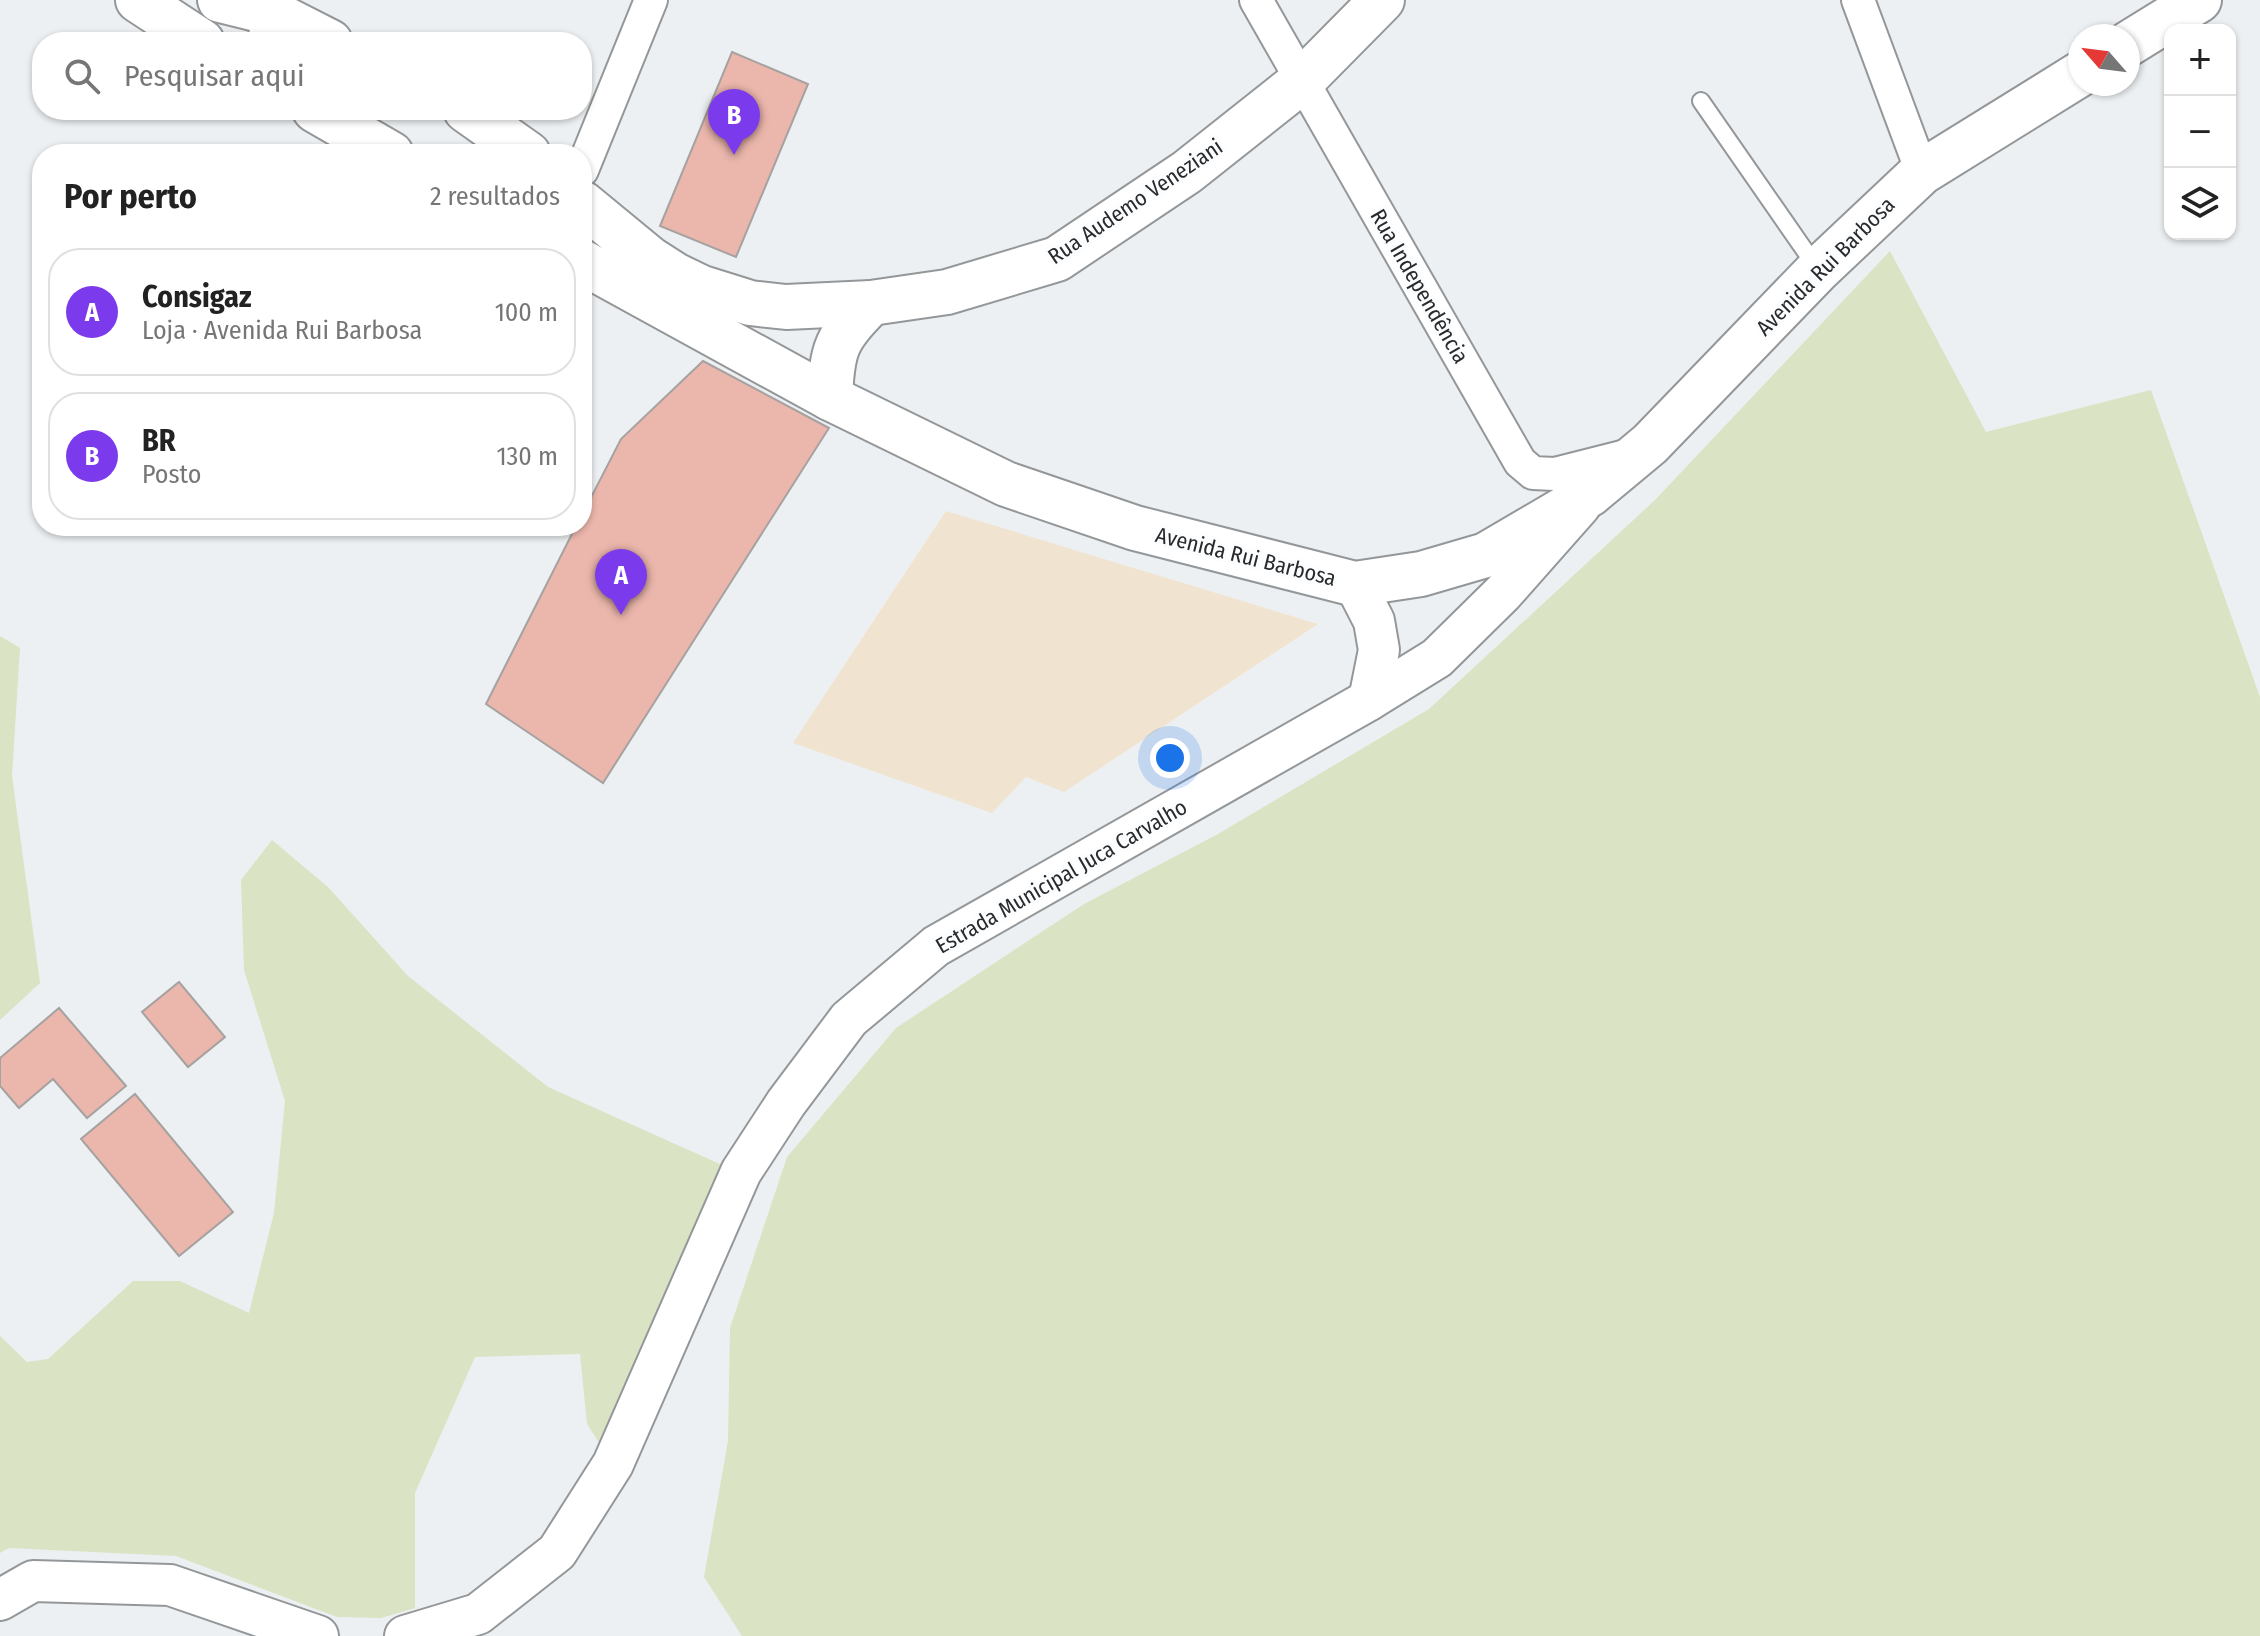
<!DOCTYPE html>
<html lang="pt">
<head>
<meta charset="utf-8">
<style>
  :root { --surface:#fff; --page:#f6f6f6; --text:#222; --muted:#767676; --line:#e0e0e0; --accent:#7c3aed }
  body { margin:0; font-family:"Fira Sans Condensed",sans-serif; background:var(--page); color:var(--text) }
  .controls { position:absolute; right:24px; top:24px; display:grid; overflow:hidden; border-radius:16px; box-shadow:0 2px 6px #0004 }
  .controls button { width:72px; height:72px; display:grid; place-items:center; padding:0; border:0; border-bottom:2px solid var(--line); background:var(--surface); color:var(--text); font:40px sans-serif }
  .compass { position:absolute; left:2068px; top:24px; width:72px; height:72px; border-radius:50%; background:var(--surface); box-shadow:0 2px 6px #0004; rotate:298deg }
  .you { position:absolute; left:1170px; top:758px; width:28px; height:28px; margin:-20px; border:6px solid #fff; border-radius:50%; background:#1a73e8; box-shadow:0 0 0 12px #1a73e833 }
  .badge { display:grid; place-items:center; width:52px; height:52px; border-radius:50%; background:var(--accent); color:#fff; font-size:26px; font-weight:700 }
  .pin { position:absolute; translate:-50% -66px; filter:drop-shadow(0 2px 4px #0008) }
  .pin::after { content:''; position:absolute; top:42px; width:28px; height:24px; background:inherit; clip-path:polygon(0 0,100% 0,50% 100%) }
  .list { margin:0; padding:0; list-style:none }
  h2 { display:flex; justify-content:space-between; align-items:center; height:104px; margin:0; padding:0 32px; font-size:34px }
  h2 small { font-size:26px; font-weight:400; color:var(--muted) }
  .list li { display:grid; grid-template-columns:52px 1fr auto; gap:24px; align-items:center; box-sizing:border-box; height:128px; margin:0 16px 16px; padding:0 16px; border:2px solid var(--line); border-radius:32px }
  .list b { display:block; font-size:30px; white-space:nowrap }
  .list p { margin:0; font-size:26px; white-space:nowrap; color:var(--muted) }
  .list em { font-size:26px; font-style:normal; color:var(--muted) }
  .icon { flex:none; width:44px; height:44px; fill:none; stroke:currentColor; stroke-width:2; stroke-linecap:round; stroke-linejoin:round }
  .map { position:relative; flex:none; width:2260px; height:1636px; overflow:hidden }
  .search { position:absolute; background:var(--surface); box-shadow:0 2px 6px #0004; left:32px; top:32px; width:560px; height:88px; display:flex; align-items:center; gap:20px; box-sizing:border-box; padding:0 28px; border-radius:32px; color:var(--muted); font-size:30px }
  .panel { position:absolute; background:var(--surface); box-shadow:0 2px 6px #0004; left:32px; top:144px; width:560px; height:392px; border-radius:32px }
  .map>svg:first-child { display:block }
</style>
</head>
<body>
<div class="map">
<svg width="2260" height="1636" viewBox="0 0 2260 1636">
  <rect width="100%" height="100%" fill="#edf0f2"/>
  <polygon fill="#f0e4d0" points="946,511 1318,624 1064,792 1026,777 992,813 793,743"/>
  <g fill="#dae3c3">
    <polygon points="1890,251 1986,432 2151,390 2260,697 2260,1636 742,1636 704,1577 728,1441 730,1328 787,1157 896,1028 1084,904 1218,834 1429,709 1655,500"/>
    <polygon points="0,636 20,648 12,776 40,983 0,1020"/>
    <polygon points="272,840 328,887 408,976 548,1087 731,1169 613,1464 587,1424 580,1354 475,1357 415,1493 415,1608 381,1618 337,1617 176,1556 9,1548 0,1553 0,1336 27,1362 48,1359 133,1281 180,1281 249,1313 274,1213 285,1101 244,970 241,880"/>
  </g>
  <g fill="#ebb6ac" stroke="#a6a2a1" stroke-width="2">
    <polygon points="732,52 808,84 736,257 660,226"/>
    <polygon points="703,361 829,428 603,783 486,704 576,526 582,526 582,515 621,439"/>
    <polygon points="179,982 225,1037 188,1067 142,1012"/>
    <polygon points="59,1008 126,1086 87,1118 53,1079 19,1108 0,1086 0,1058"/>
    <polygon points="135,1094 233,1212 179,1256 81,1139"/>
  </g>
  <g fill="none" stroke-linecap="round" stroke-linejoin="round">
    <g stroke="#949799" stroke-width="20">
      <polyline id="service" points="1701,101 1817,268"/>
    </g>
    <g stroke="#949799" stroke-width="36">
      <g id="minor">
        <polyline points="1256,0 1520,462 1533,473 1555,474 1630,455"/>
        <polyline points="1858,0 1922,172"/>
        <polyline points="263,42 276,0"/>
        <polyline points="582,170 651,0"/>
      </g>
    </g>
    <g stroke="#949799" stroke-width="44">
      <g id="tertiary">
        <polyline points="1355,584 1374,621 1379,650 1369,700"/>
        <polyline points="0,1600 33,1581 170,1585 318,1636"/>
        <polyline points="405,1636 478,1614 557,1552 613,1464 741,1172 786,1103 849,1019 936,946 1369,700 1437,658 1503,593 1580,506"/>
      </g>
    </g>
    <g stroke="#949799" stroke-width="48">
      <g id="secondary">
        <polyline points="138,0 202,42"/>
        <polyline points="220,0 273,13 330,42"/>
        <polyline points="2128,44 2199,0"/>
        <polyline points="315,110 391,154"/>
        <polyline points="466,110 528,154"/>
        <polyline points="582,203 650,259 675,275 702,288 750,303 786,307 871,303 947,292 1057,259 1187,172 1303,80 1382,0"/>
        <polyline points="582,262 830,398 1006,484 1135,528 1355,584 1421,574 1486,555 1590,494 1650,444 1818,270 1922,172 2080,74"/>
        <path d="M830,398C832,347 836,339 871,303"/>
      </g>
    </g>
    <use href="#service" stroke="#fff" stroke-width="16"/>
    <use href="#minor" stroke="#fff" stroke-width="32"/>
    <use href="#tertiary" stroke="#fff" stroke-width="40"/>
    <use href="#secondary" stroke="#fff" stroke-width="44"/>
  </g>
  <g text-anchor="middle" stroke-width="7" stroke-linejoin="round" paint-order="stroke">
    <g font-size="22" fill="#292a2b" stroke="#fbfdff">
      <text transform="translate(1135 201) rotate(-34)" y="8">Rua Audemo Veneziani</text>
      <text transform="translate(1825 266) rotate(-45)" y="8">Avenida Rui Barbosa</text>
      <text transform="translate(1420 286) rotate(60)" y="8">Rua Independência</text>
      <text transform="translate(1246 556) rotate(14)" y="8">Avenida Rui Barbosa</text>
      <text transform="translate(1061 876) rotate(-30)" y="8">Estrada Municipal Juca Carvalho</text>
    </g>
  </g>
</svg>
<div class="controls">
<button>+</button>
<button>−</button>
<button><svg class="icon" aria-label="layers" viewBox="0 0 24 24"><path d="M12 4l9 5-9 5-9-5zM3 14l9 5 9-5"/></svg></button>
</div>
<svg class="compass" viewBox="-18 -18 36 36"><path d="M0-13l5 13h-10z" fill="#e53935"/><path d="M0 13l5-13h-10z" fill="#767676"/></svg>
<div class="you"></div>
<div class="pin badge" style="left:621px;top:615px">A</div>
<div class="pin badge" style="left:734px;top:155px">B</div>
<div class="search"><svg class="icon" aria-label="search" viewBox="0 0 24 24"><circle cx="10" cy="10" r="6"/><path d="M15 15l6 6"/></svg>Pesquisar aqui</div>
<section class="panel">
<h2>Por perto<small>2 resultados</small></h2>
<ul class="list">
<li><span class="badge">A</span><div><b>Consigaz</b><p>Loja · Avenida Rui Barbosa</p></div><em>100 m</em></li>
<li><span class="badge">B</span><div><b>BR</b><p>Posto</p></div><em>130 m</em></li>
</ul>
</section>
</div>
</body>
</html>
